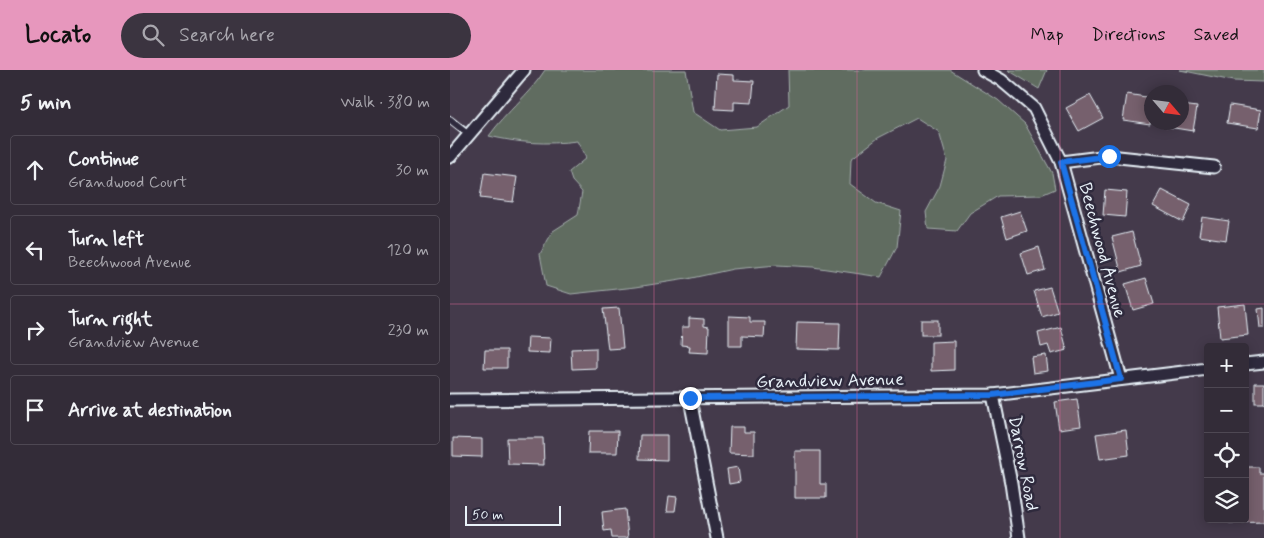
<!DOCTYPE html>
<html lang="en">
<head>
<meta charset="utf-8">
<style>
  :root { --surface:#332c38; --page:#3b3440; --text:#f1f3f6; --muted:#a9a7ae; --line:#4e4853; --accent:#e797bd }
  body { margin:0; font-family:Mynerve,sans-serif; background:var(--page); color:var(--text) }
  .controls { position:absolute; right:15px; bottom:15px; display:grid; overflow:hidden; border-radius:5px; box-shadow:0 2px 12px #0003 }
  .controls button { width:45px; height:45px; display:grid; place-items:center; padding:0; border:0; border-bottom:1px solid var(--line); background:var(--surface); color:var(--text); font:25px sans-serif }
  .compass { position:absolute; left:694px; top:15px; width:45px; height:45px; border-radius:50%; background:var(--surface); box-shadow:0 2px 12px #0003; rotate:118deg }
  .scale { position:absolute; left:15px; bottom:12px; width:96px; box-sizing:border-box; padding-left:5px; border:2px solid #e8f1f8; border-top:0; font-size:14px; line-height:18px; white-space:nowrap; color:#e8f1f8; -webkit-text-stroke:4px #2f2a3d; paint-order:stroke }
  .stop { position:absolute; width:15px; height:15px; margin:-11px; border:4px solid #1a73e8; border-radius:50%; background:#fff }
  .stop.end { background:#1a73e8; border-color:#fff; box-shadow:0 1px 5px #0008 }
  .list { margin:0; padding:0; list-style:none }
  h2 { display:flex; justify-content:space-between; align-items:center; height:65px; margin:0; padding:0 20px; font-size:21px }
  h2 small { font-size:16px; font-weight:400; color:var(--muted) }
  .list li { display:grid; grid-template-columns:32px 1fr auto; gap:15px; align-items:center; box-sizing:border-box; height:70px; margin:0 10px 10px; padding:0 10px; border:1px solid var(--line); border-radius:5px }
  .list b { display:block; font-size:19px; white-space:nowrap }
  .list p { margin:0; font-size:16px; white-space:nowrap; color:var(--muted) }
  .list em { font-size:16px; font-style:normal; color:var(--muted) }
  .icon { flex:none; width:28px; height:28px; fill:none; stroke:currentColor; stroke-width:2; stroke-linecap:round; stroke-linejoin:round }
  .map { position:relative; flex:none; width:814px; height:468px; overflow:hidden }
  header { display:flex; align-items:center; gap:30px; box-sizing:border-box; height:70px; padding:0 25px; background:var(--accent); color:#111 }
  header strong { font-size:24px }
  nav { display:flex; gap:28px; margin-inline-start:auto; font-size:18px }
  .search { width:350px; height:45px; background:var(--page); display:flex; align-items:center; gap:12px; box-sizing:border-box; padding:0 18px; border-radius:28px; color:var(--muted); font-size:19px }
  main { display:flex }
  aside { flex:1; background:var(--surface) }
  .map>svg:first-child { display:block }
</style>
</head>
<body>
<header>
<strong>Locato</strong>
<div class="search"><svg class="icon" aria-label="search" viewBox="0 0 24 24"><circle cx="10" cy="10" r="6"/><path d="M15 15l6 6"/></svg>Search here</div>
<nav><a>Map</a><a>Directions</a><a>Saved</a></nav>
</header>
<main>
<aside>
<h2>5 min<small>Walk · 380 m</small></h2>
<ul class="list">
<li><svg class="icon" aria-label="ahead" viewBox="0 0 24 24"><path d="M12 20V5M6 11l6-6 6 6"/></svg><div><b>Continue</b><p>Grandwood Court</p></div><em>30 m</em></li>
<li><svg class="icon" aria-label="left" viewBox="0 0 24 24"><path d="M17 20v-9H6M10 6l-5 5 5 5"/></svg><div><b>Turn left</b><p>Beechwood Avenue</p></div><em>120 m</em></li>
<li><svg class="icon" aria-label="right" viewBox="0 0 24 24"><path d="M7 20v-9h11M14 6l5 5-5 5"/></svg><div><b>Turn right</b><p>Grandview Avenue</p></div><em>230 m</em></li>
<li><svg class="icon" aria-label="arrive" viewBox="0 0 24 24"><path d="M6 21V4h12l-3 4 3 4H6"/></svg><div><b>Arrive at destination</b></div></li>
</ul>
</aside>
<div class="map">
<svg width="814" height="468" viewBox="0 0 814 468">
  <rect width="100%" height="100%" fill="#443a4b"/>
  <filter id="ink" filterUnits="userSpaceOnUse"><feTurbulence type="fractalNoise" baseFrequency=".02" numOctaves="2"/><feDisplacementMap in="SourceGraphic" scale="10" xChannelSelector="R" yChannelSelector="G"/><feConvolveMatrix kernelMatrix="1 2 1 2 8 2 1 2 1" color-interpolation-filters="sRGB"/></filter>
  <g filter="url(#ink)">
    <g fill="#606c60" stroke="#a4aeac">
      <path d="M95,0H236L243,42L270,60L307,57L339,35L338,0H500L548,30L575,54L602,103L605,119L591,125L548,126L520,143L507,161L478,159L476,142L490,116L497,90L489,62L467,48L428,68L401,89L400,114L426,133L451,141L447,177L431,207L363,197L327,195L283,199L237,209L186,217L121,224L96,216L90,184L103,161L128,145L132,122L122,111L119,102L136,88L127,71C96,75 69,73 39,66C57,41 79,25 95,0Z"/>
      <polygon points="558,0 597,0 589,19"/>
      <polygon points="730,0 814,0 814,12 783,11"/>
    </g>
    <g fill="#76616d" stroke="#e8f1f8">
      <polygon points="267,4 284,5 284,10 304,11 302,33 284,32 284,40 265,39"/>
      <polygon points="677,24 702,28 700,54 673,50"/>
      <polygon points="640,25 653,48 629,61 616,38"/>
      <polygon points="732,35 747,37 743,61 712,56 712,52 732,52"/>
      <polygon points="780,35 811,40 808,58 777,53"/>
      <polygon points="34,103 67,107 63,132 30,128"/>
      <polygon points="655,120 677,122 675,147 653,145"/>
      <polygon points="712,120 741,135 733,152 703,136"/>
      <polygon points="570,141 577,161 557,168 551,147"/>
      <polygon points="752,147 779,151 776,170 749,166"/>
      <polygon points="682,162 691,196 671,202 662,167"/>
      <polygon points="589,177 595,200 578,205 571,183"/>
      <polygon points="696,208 704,234 683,240 675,214"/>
      <polygon points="600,217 608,242 592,247 584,221"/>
      <polygon points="795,234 798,265 770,268 767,237"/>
      <polygon points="169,238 173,278 158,279 153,239"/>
      <polygon points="814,238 814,258 810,258 808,239"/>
      <polygon points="279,246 300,247 300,252 315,252 314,267 292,266 292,276 279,276"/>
      <polygon points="239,248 254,249 254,256 259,257 258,283 239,282 240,276 231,275 232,257 239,257"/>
      <rect x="471" y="250" width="17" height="15"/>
      <polygon points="347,252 390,253 389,280 346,279"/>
      <polygon points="611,257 617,280 601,284 598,275 591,277 588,263"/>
      <polygon points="78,267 101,268 100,283 77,282"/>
      <polygon points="504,271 504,300 481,301 481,272"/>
      <polygon points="146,278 146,298 122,299 121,279"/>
      <polygon points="35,280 57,280 57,298 34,298"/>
      <polygon points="596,285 598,301 583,303 581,287"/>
      <rect x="805" y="313" width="9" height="20"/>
      <polygon points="627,329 631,356 609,359 605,332"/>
      <polygon points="280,357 294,357 294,362 304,362 304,384 279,383"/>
      <polygon points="676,360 679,385 650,389 646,364"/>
      <polygon points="139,361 168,361 167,383 138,383"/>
      <polygon points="190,365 217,365 217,390 189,389"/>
      <polygon points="3,368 32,369 32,387 3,386"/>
      <polygon points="57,368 93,368 94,395 58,394"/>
      <polygon points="345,381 370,381 370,414 376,414 376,428 345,428"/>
      <polygon points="288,397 290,412 279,414 277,399"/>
      <polygon points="795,397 809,397 809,403 814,403 814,452 779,453 779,449 795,449"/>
      <polygon points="219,426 227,427 225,441 217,441"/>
      <polygon points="175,439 178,468 162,468 161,460 154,461 152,442"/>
    </g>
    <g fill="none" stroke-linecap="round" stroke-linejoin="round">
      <g stroke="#e8f1f8" stroke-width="9">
        <polyline id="lane" points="0,50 19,65"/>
      </g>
      <g stroke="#e8f1f8" stroke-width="15">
        <g id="street">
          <polyline points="533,0 551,10 584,38 611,92 671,309"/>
          <polyline points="0,87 74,0"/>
          <polyline points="611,92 659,86 764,97"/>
          <polyline points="795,294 814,292"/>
          <polyline points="543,325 561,413 569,468"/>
          <polyline points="240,329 267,468"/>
          <polyline points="0,330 543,325 758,299"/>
        </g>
      </g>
      <use href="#lane" stroke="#2f2a3d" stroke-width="5.5"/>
      <use href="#street" stroke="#2f2a3d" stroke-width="11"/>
    </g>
  </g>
  <g fill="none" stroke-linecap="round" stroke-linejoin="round" filter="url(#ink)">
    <polyline stroke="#1a73e8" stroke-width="6" points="240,328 543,325 671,309 611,92 659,86"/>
  </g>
  <path fill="none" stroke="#cf6492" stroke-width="1" stroke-opacity="0.55" d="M204,0V468M407,0V468M610,0V468M0,234H814"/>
  <g text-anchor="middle" stroke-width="5" stroke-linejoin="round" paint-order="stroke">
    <g font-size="18" fill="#e8f1f8" stroke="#2f2a3d">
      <text transform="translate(653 180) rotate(75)" y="6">Beechwood Avenue</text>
      <text transform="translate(380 310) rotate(-1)" y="6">Grandview Avenue</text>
      <text transform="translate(574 393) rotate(79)" y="6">Darrow Road</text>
    </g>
  </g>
</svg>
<div class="controls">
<button>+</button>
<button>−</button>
<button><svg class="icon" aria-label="locate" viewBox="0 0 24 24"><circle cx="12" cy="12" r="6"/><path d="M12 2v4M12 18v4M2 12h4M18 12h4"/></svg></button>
<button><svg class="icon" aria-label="layers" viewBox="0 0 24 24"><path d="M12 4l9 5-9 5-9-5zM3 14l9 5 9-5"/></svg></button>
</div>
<svg class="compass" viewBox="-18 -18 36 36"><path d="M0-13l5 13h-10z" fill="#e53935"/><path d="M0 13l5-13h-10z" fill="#a9a7ae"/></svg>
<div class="scale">50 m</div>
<div class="stop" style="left:659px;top:86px"></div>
<div class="stop end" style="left:240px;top:328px"></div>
</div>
</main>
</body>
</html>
